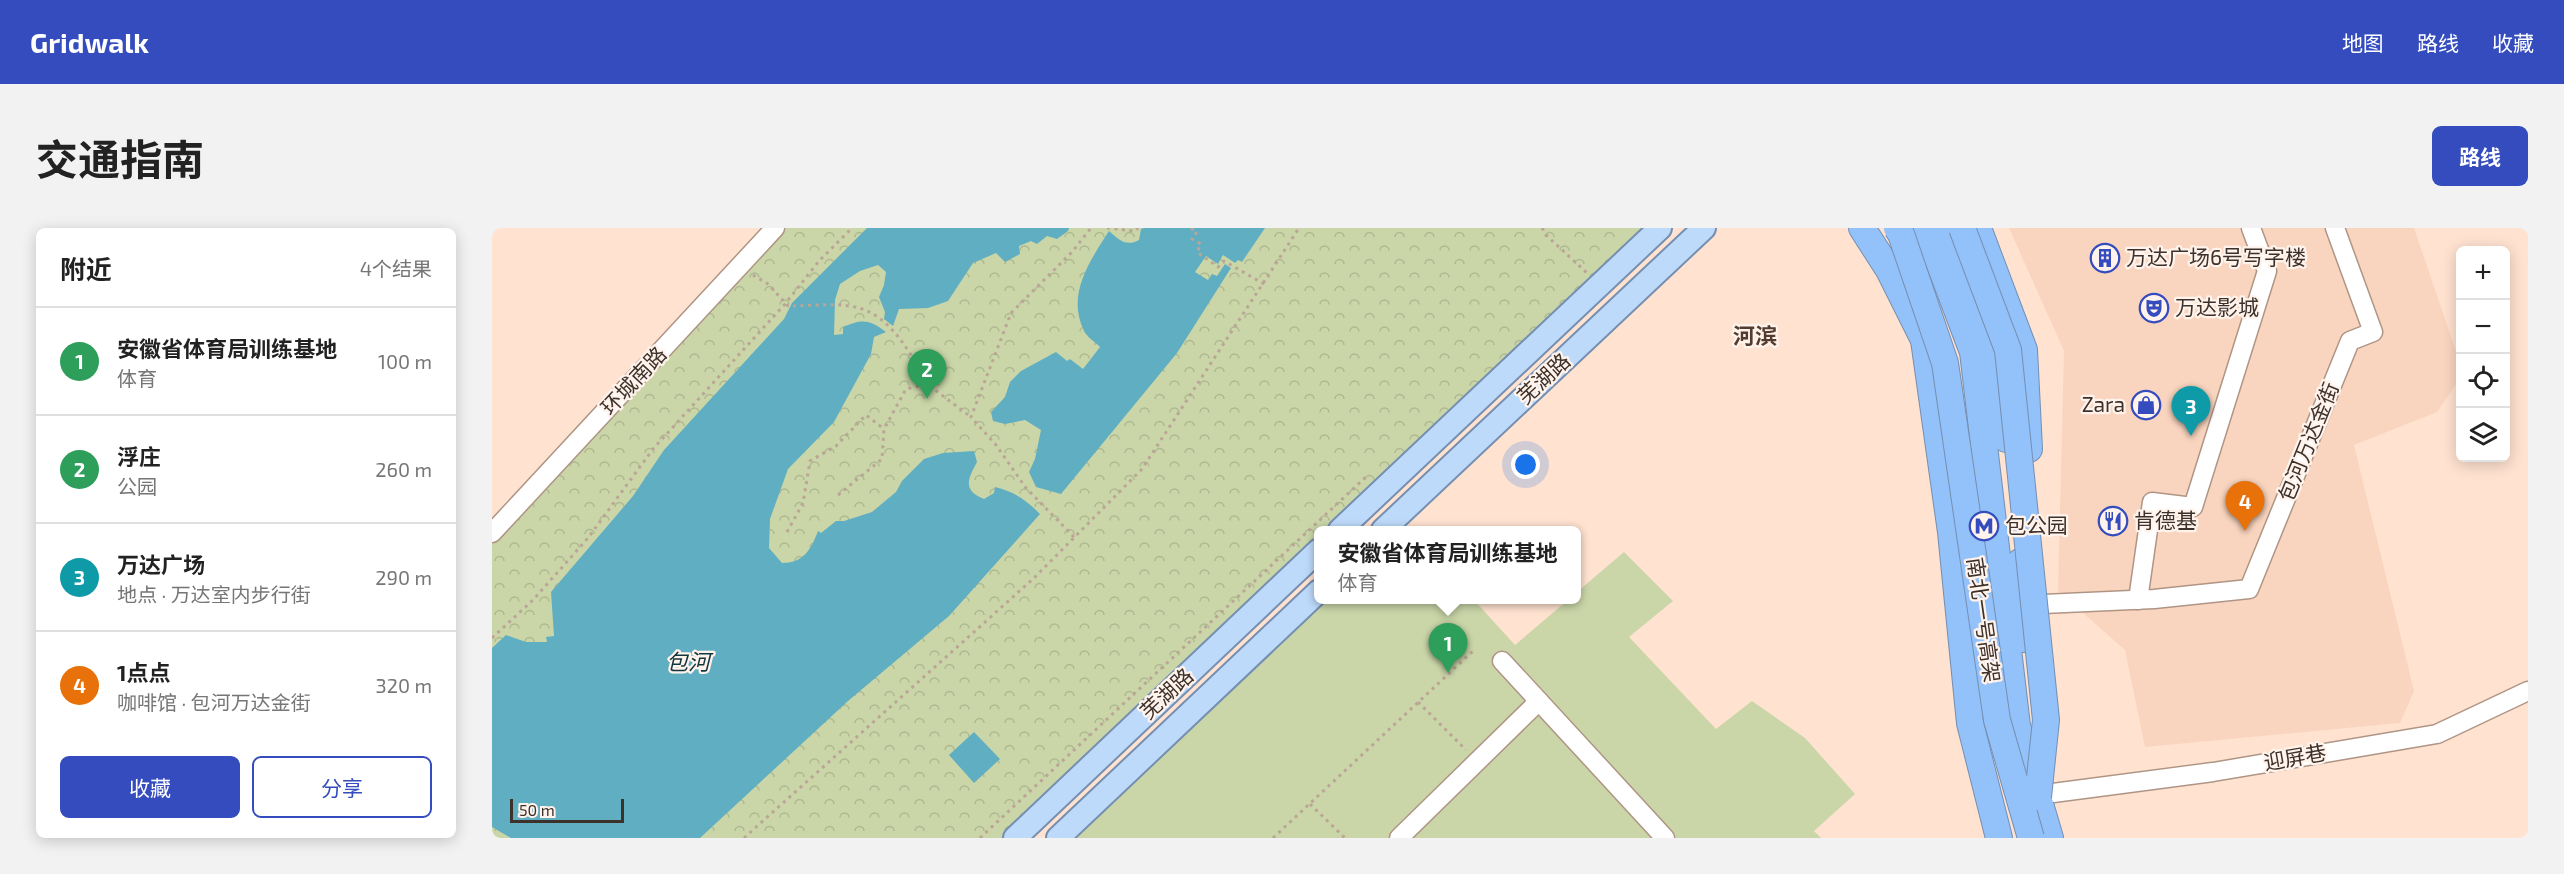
<!DOCTYPE html>
<html lang="zh">
<head>
<meta charset="utf-8">
<style>
  :root { --surface:#fff; --page:#f2f2f2; --text:#222; --muted:#767676; --line:#e0e0e0; --accent:#344cbd }
  body { margin:0; font-family:"Exo 2","Noto Sans SC",sans-serif; background:var(--page); color:var(--text) }
  .controls { position:absolute; right:18px; top:18px; display:grid; overflow:hidden; border-radius:9px; box-shadow:0 3px 15px #0003 }
  .controls button { width:54px; height:54px; display:grid; place-items:center; padding:0; border:0; border-bottom:2px solid var(--line); background:var(--surface); color:var(--text); font:30px sans-serif }
  .scale { position:absolute; left:18px; bottom:15px; width:114px; box-sizing:border-box; padding-left:6px; border:3px solid #3d322b; border-top:0; font-size:16px; line-height:21px; white-space:nowrap; color:#3d322b; -webkit-text-stroke:4px #fff3ec; paint-order:stroke }
  .you { position:absolute; left:1034px; top:237px; width:21px; height:21px; margin:-15px; border:4px solid #fff; border-radius:50%; background:#1a73e8; box-shadow:0 0 0 9px #1a73e833 }
  .badge { display:grid; place-items:center; width:39px; height:39px; border-radius:50%; background:var(--accent); color:#fff; font-size:20px; font-weight:700 }
  .pin { position:absolute; translate:-50% -50px; filter:drop-shadow(0 2px 3px #0008) }
  .pin::after { content:''; position:absolute; top:32px; width:21px; height:18px; background:inherit; clip-path:polygon(0 0,100% 0,50% 100%) }
  .popup { position:absolute; left:822px; top:298px; width:267px; height:78px; box-sizing:border-box; display:grid; place-content:center; border-radius:9px; background:var(--surface); filter:drop-shadow(0 2px 4px #0005); font-size:20px; white-space:nowrap; color:var(--muted) }
  .popup b { font-size:22px; color:var(--text) }
  .popup::after { content:''; position:absolute; left:50%; top:100%; margin-left:-12px; border:12px solid transparent; border-top-color:var(--surface) }
  .list { margin:0; padding:0; list-style:none }
  h2 { display:flex; justify-content:space-between; align-items:center; height:78px; margin:0; padding:0 24px; font-size:26px }
  h2 small { font-size:20px; font-weight:400; color:var(--muted) }
  .list li { display:grid; grid-template-columns:39px 1fr auto; gap:18px; align-items:center; box-sizing:border-box; height:108px; padding:0 24px; border-top:2px solid var(--line) }
  .list b { display:block; font-size:22px; white-space:nowrap }
  .list p { margin:0; font-size:20px; white-space:nowrap; color:var(--muted) }
  .list em { font-size:20px; font-style:normal; color:var(--muted) }
  .actions { display:flex; gap:12px; padding:18px 24px }
  .actions a { flex:1; padding:14px 0; border:2px solid var(--accent); border-radius:9px; text-align:center; font-size:21px; color:var(--accent) }
  .actions .main { background:var(--accent); color:#fff }
  .icon { flex:none; width:33px; height:33px; fill:none; stroke:currentColor; stroke-width:2; stroke-linecap:round; stroke-linejoin:round }
  .map { position:relative; flex:none; width:2036px; height:610px; overflow:hidden; border-radius:9px }
  header { display:flex; align-items:center; gap:36px; box-sizing:border-box; height:84px; padding:0 30px; background:var(--accent); color:#fff }
  header strong { font-size:28px }
  nav { display:flex; gap:33px; margin-inline-start:auto; font-size:21px }
  .intro { display:flex; align-items:center; justify-content:space-between; box-sizing:border-box; height:144px; padding:0 36px }
  h1 { margin:0; font-size:42px }
  .button { padding:15px 27px; border-radius:9px; background:var(--accent); color:#fff; font-size:21px; font-weight:700 }
  main { display:flex; gap:36px; padding:0 36px }
  aside { flex:1; background:var(--surface); border-radius:9px; box-shadow:0 3px 15px #0003 }
  .map>svg:first-child { display:block }
</style>
</head>
<body>
<header>
<strong>Gridwalk</strong>
<nav><a>地图</a><a>路线</a><a>收藏</a></nav>
</header>
<div class="intro"><h1>交通指南</h1><a class="button">路线</a></div>
<main>
<aside>
<h2>附近<small>4个结果</small></h2>
<ul class="list">
<li><span class="badge" style="background:#2e9e5b">1</span><div><b>安徽省体育局训练基地</b><p>体育</p></div><em>100 m</em></li>
<li><span class="badge" style="background:#2e9e5b">2</span><div><b>浮庄</b><p>公园</p></div><em>260 m</em></li>
<li><span class="badge" style="background:#0f9aa8">3</span><div><b>万达广场</b><p>地点 · 万达室内步行街</p></div><em>290 m</em></li>
<li><span class="badge" style="background:#e8710a">4</span><div><b>1点点</b><p>咖啡馆 · 包河万达金街</p></div><em>320 m</em></li>
</ul>
<div class="actions"><a class="main">收藏</a><a>分享</a></div>
</aside>
<div class="map">
<svg width="2036" height="610" viewBox="0 0 2036 610">
  <defs>
    <pattern id="park-crowns" width="20" height="18" patternUnits="userSpaceOnUse" patternTransform="scale(1.5)"><rect width="20" height="18" fill="#cad6a8"/><path d="M2 6a3 3 0 1 1 6 0M12 15a3 3 0 1 1 6 0" fill="none" stroke="#aeb891"/></pattern>
  </defs>
  <rect width="100%" height="100%" fill="#ffe2d0"/>
  <polygon fill="#f9d5bf" points="1517,0 1922,0 1968,135 1968,151 1945,184 1862,217 1922,463 1908,495 1653,519 1633,422 1566,363 1572,123"/>
  <polygon fill="url(#park-crowns)" points="279,0 1168,0 848,302 827,302 827,322 523,610 0,610 0,307"/>
  <polygon fill="#cad6a8" points="1132,324 1181,373 1137,409 1224,501 1260,473 1313,510 1363,566 1322,603 1329,610 566,610 827,372 982,372 1023,417 1076,372 1085,372 1085,364"/>
  <g fill="#60aec2">
    <path d="M375,0H577L576,3L565,11L555,8L545,16L539,13L527,18L528,26L513,34L504,25L481,35L456,73L436,80L407,81L401,98L392,91L393,84L387,69L392,57L394,44L386,37L368,43L348,56L343,72L342,107L351,106V99C370,91 377,91 394,104L382,109L379,126L342,194L296,241L278,291L277,320L290,335C311,335 319,322 326,303L329,305L344,293H352L380,284L404,264L410,253L432,231L451,225L482,223L485,234C476,251 470,262 492,271L502,265L503,259C523,264 534,272 548,286L457,388L356,473L208,610H19L0,599V420L14,407L34,414H55L54,409L62,408L59,364L141,268L172,222L292,91L300,75Z"/>
    <path d="M652,0H773L750,34L746,32L743,35L731,27L726,36L714,28L703,44L716,52L720,46L725,48L733,36L739,40L685,125L569,266L544,259L537,244L543,231L549,202L533,192L513,196L501,193L499,184L513,169L518,154L529,143L564,124L575,133L578,131L591,141L608,119C603,114 595,109 592,103C574,66 598,33 617,3C627,12 634,19 647,12L649,1Z"/>
    <polygon points="482,504 508,531 482,555 457,527"/>
  </g>
  <g fill="none" stroke-linecap="round" stroke-linejoin="round">
    <g stroke="#af9585" stroke-width="21">
      <g id="minor">
        <polyline points="0,305 283,0"/>
        <polyline points="1646,372 1660,274 1701,279 1775,43 1759,0"/>
        <polyline points="1530,377 1662,371 1757,361 1858,113 1881,104 1843,0"/>
        <polyline points="1010,433 1173,610"/>
        <polyline points="1561,565 1721,544 1945,506 2036,463"/>
        <polyline points="907,610 1047,473"/>
      </g>
    </g>
    <g stroke="#758fb1" stroke-width="26">
      <g id="major">
        <polyline points="848,302 1168,0"/>
        <polyline points="891,302 1212,0"/>
        <polyline points="523,610 827,322"/>
        <polyline points="566,610 827,363"/>
      </g>
    </g>
    <g stroke="#758fb1" stroke-width="28">
      <g id="highway">
        <polyline points="1370,0 1397,42 1432,112 1459,304 1478,495 1507,610"/>
        <polyline points="1434,0 1481,124 1525,498 1558,610"/>
        <polyline points="1457,0 1501,123 1514,211"/>
        <polyline points="1486,0 1532,122 1537,221"/>
        <polyline points="1528,334 1532,411"/>
      </g>
    </g>
    <g stroke="#bba596" stroke-width="3" stroke-dasharray="3 4.5" stroke-linecap="butt">
      <polyline points="615,0 643,3 646,0"/>
      <polyline points="699,0 705,4 700,11 709,16 705,24 726,39 732,33 772,56"/>
      <polyline points="1050,0 1055,8 1095,45"/>
      <path d="M261,47L276,56L296,78C319,78 345,74 367,80C400,89 421,129 435,156"/>
      <polyline points="346,267 390,231 392,201 414,161 435,156 479,189"/>
      <polyline points="295,304 311,275 318,233 344,218 374,187 392,201"/>
      <polyline points="582,309 534,260 504,217 479,189 519,85 580,24 599,0"/>
      <polyline points="0,410 41,372 96,310 161,221 293,76 327,33 360,0"/>
      <polyline points="926,474 974,522"/>
      <polyline points="818,576 853,610"/>
      <polyline points="252,610 541,351 650,241 807,0"/>
      <polyline points="488,610 877,246"/>
      <polyline points="781,610 981,423"/>
    </g>
    <use href="#minor" stroke="#fff" stroke-width="18"/>
    <use href="#major" stroke="#bedafb" stroke-width="22"/>
    <use href="#highway" stroke="#93c1f9" stroke-width="26"/>
    <g stroke="#758fb1" stroke-width="28" stroke-linecap="butt">
      <g id="highway-bridge">
        <polyline points="1405,0 1409,6 1453,135 1505,492 1539,610"/>
        <polyline points="1470,0 1516,122 1554,492 1546,569"/>
      </g>
    </g>
    <use href="#highway-bridge" stroke="#93c1f9" stroke-width="26"/>
  </g>
  <defs>
    <g id="building-ring" transform="scale(1.5)"><circle r="9.5" fill="#fff3ec" stroke="#344cbd" stroke-width="1.5"/><path d="M-4-6H4V6H1V3H-1V6H-4ZM-2.5-4.3h1.7v1.8h-1.7ZM.8-4.3h1.7v1.8H.8ZM-2.5-1h1.7V.8h-1.7ZM.8-1h1.7V.8H.8Z" fill="#344cbd"/></g>
    <g id="theatre-ring" transform="scale(1.5)"><circle r="9.5" fill="#fff3ec" stroke="#344cbd" stroke-width="1.5"/><path d="M-5-5.5Q0-4 5-5.5V0Q5 5 0 6Q-5 5-5 0ZM-3.3-2.5H-1v1.5H-3.3ZM1-2.5H3.3v1.5H1ZM-2.8 1Q0 5.5 2.8 1Z" fill="#344cbd"/></g>
    <g id="shop-ring" transform="scale(1.5)"><circle r="9.5" fill="#fff3ec" stroke="#344cbd" stroke-width="1.5"/><path d="M-5-2.5h2.3a2.7 3.5 0 0 1 5.4 0H5L5.5 6h-11ZM-1.5-2.5h3a1.5 2.3 0 0 0-3 0Z" fill="#344cbd"/></g>
    <g id="restaurant-ring" transform="scale(1.5)"><circle r="9.5" fill="#fff3ec" stroke="#344cbd" stroke-width="1.5"/><path d="M-5-6h1v4h1v-4h1v4h1v-4h1v5L-1.5 .5V6h-2V.5L-5-1ZM5-6V6H3V1.5H1.5Q1.5-4 5-6Z" fill="#344cbd"/></g>
    <g id="metro-ring" transform="scale(1.5)"><circle r="9.5" fill="#fff3ec" stroke="#344cbd" stroke-width="1.5"/><path d="M-5.5 5V-5H-3L0 0L3-5H5.5V5H3V-.5L0 4L-3-.5V5Z" fill="#344cbd"/></g>
  </defs>
  <g fill-rule="evenodd">
    <use href="#building-ring" x="1613" y="30"/>
    <use href="#theatre-ring" x="1662" y="80"/>
    <use href="#shop-ring" x="1654" y="177"/>
    <use href="#restaurant-ring" x="1621" y="293"/>
    <use href="#metro-ring" x="1492" y="298"/>
  </g>
  <g text-anchor="middle" stroke-width="4.5" stroke-linejoin="round" paint-order="stroke">
    <g font-size="21" fill="#3d322b" stroke="#fff3ec" text-anchor="start">
      <text x="1634" y="37">万达广场6号写字楼</text>
      <text x="1683" y="87">万达影城</text>
      <text x="1633" y="184" text-anchor="end">Zara</text>
      <text x="1642" y="300">肯德基</text>
      <text x="1513" y="305">包公园</text>
    </g>
    <g font-size="21" fill="#3d322b" stroke="#fff3ec">
      <text transform="translate(1052 151) rotate(-43)" y="7">芜湖路</text>
      <text transform="translate(142 153) rotate(-47)" y="7">环城南路</text>
      <text transform="translate(1817 214) rotate(-68)" y="7">包河万达金街</text>
      <text transform="translate(1491 392) rotate(82)" y="7">南北一号高架</text>
      <text transform="translate(675 466) rotate(-43)" y="7">芜湖路</text>
      <text transform="translate(1803 530) rotate(-10)" y="7">迎屏巷</text>
    </g>
    <g font-size="22" font-weight="bold" fill="#533c2f" stroke="#fff3ec">
      <text x="1263" y="116">河滨</text>
    </g>
    <g font-size="22" font-style="italic" fill="#0f353e" stroke="#fff3ec">
      <text x="196" y="442">包河</text>
    </g>
  </g>
</svg>
<div class="controls">
<button>+</button>
<button>−</button>
<button><svg class="icon" aria-label="locate" viewBox="0 0 24 24"><circle cx="12" cy="12" r="6"/><path d="M12 2v4M12 18v4M2 12h4M18 12h4"/></svg></button>
<button><svg class="icon" aria-label="layers" viewBox="0 0 24 24"><path d="M12 4l9 5-9 5-9-5zM3 14l9 5 9-5"/></svg></button>
</div>
<div class="scale">50 m</div>
<div class="you"></div>
<div class="pin badge" style="left:956px;top:445px;background:#2e9e5b">1</div>
<div class="popup"><b>安徽省体育局训练基地</b>体育</div>
<div class="pin badge" style="left:435px;top:171px;background:#2e9e5b">2</div>
<div class="pin badge" style="left:1699px;top:208px;background:#0f9aa8">3</div>
<div class="pin badge" style="left:1753px;top:303px;background:#e8710a">4</div>
</div>
</main>
</body>
</html>
